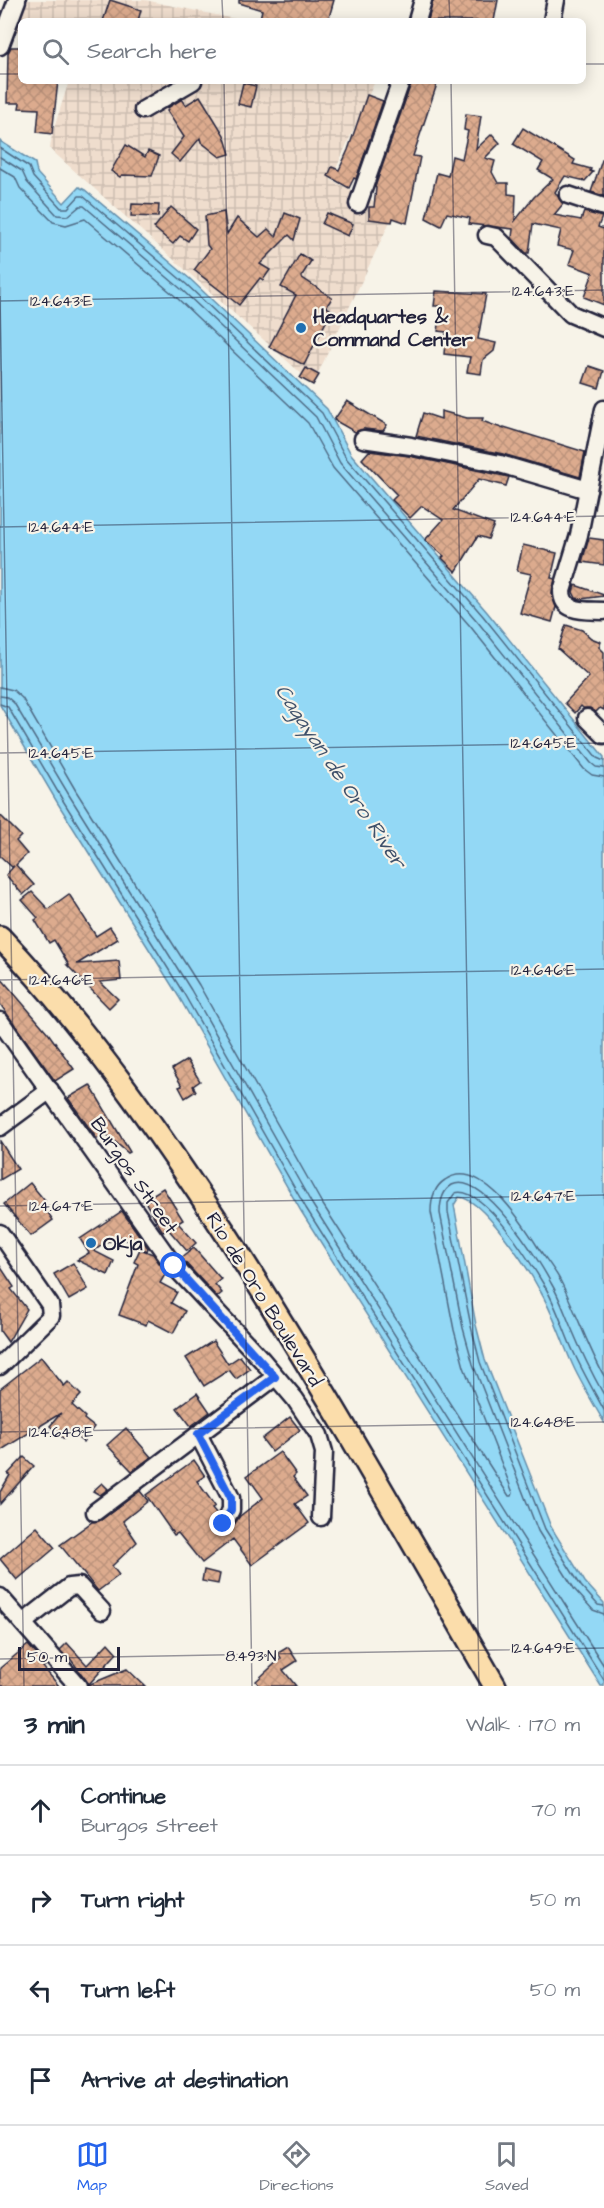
<!DOCTYPE html>
<html lang="en">
<head>
<meta charset="utf-8">
<style>
  :root { --surface:#fff; --page:#f2f2f3; --text:#1f2937; --muted:#747a83; --line:#e0e1e3; --accent:#2563eb }
  body { margin:0; font-family:"Architects Daughter",sans-serif; background:var(--page); color:var(--text) }
  .scale { position:absolute; left:18px; bottom:15px; width:102px; box-sizing:border-box; padding-left:6px; border:3px solid #22223b; border-top:0; font-size:16px; line-height:21px; white-space:nowrap; color:#22223b; -webkit-text-stroke:4px #f7f3e8; paint-order:stroke }
  .stop { position:absolute; width:18px; height:18px; margin:-14px; border:4px solid #2563eb; border-radius:50%; background:#fff }
  .stop.end { background:#2563eb; border-color:#fff; box-shadow:0 2px 6px #0008 }
  .list { margin:0; padding:0; list-style:none }
  h2 { display:flex; justify-content:space-between; align-items:center; height:78px; margin:0; padding:0 24px; font-size:26px }
  h2 small { font-size:20px; font-weight:400; color:var(--muted) }
  .list li { display:grid; grid-template-columns:39px 1fr auto; gap:18px; align-items:center; box-sizing:border-box; height:90px; padding:0 24px; border-top:2px solid var(--line) }
  .list b { display:block; font-size:22px; white-space:nowrap }
  .list p { margin:0; font-size:20px; white-space:nowrap; color:var(--muted) }
  .list em { font-size:20px; font-style:normal; color:var(--muted) }
  .icon { flex:none; width:33px; height:33px; fill:none; stroke:currentColor; stroke-width:2; stroke-linecap:round; stroke-linejoin:round }
  .map { position:relative; flex:none; width:604px; height:1686px; overflow:hidden }
  .search { position:absolute; background:var(--surface); box-shadow:0 3px 15px #0003; left:18px; right:18px; top:18px; height:66px; display:flex; align-items:center; gap:15px; box-sizing:border-box; padding:0 21px; border-radius:9px; color:var(--muted); font-size:22px }
  .sheet { height:438px; background:var(--surface) }
  nav { display:flex; justify-content:space-around; align-items:center; box-sizing:border-box; height:84px; border-top:2px solid var(--line); background:var(--surface); font-size:16px; color:var(--muted) }
  nav a { display:grid; justify-items:center; gap:3px }
  nav .on { color:var(--accent) }
  .map>svg:first-child { display:block }
</style>
</head>
<body>
<div class="map">
<svg width="604" height="1686" viewBox="0 0 604 1686">
  <defs>
    <pattern id="industrial-grid" width="8" height="8" patternUnits="userSpaceOnUse" patternTransform="scale(1.5)"><rect width="8" height="8" fill="#efddcd"/><path d="M0 4h8M4 0v8" fill="none" stroke="#cdbdb1"/></pattern>
    <pattern id="building-cross-hatch" width="8" height="8" patternUnits="userSpaceOnUse" patternTransform="scale(1.5)"><rect width="8" height="8" fill="#dcab8e"/><path d="M0 0l8 8M0 8l8-8" fill="none" stroke="#bc937b"/></pattern>
  </defs>
  <rect width="100%" height="100%" fill="#f7f3e8"/>
  <filter id="ink" filterUnits="userSpaceOnUse"><feTurbulence type="fractalNoise" baseFrequency=".0167" numOctaves="2"/><feDisplacementMap in="SourceGraphic" scale="12" xChannelSelector="R" yChannelSelector="G"/><feConvolveMatrix kernelMatrix="1 2 1 2 8 2 1 2 1" color-interpolation-filters="sRGB"/></filter>
  <g filter="url(#ink)">
    <g fill="url(#industrial-grid)">
      <polygon points="21,0 145,0 244,21 21,21 21,33 15,28"/>
      <polygon points="69,81 375,81 331,180 395,211 313,384 50,149 52,134"/>
    </g>
    <path fill="#93d8f5" stroke="#668fab" stroke-width="1.5" d="M0,141L35,163L37,173L64,203L79,187L85,190L190,279L327,409L351,454L487,612L604,757V1422C594,1405 584,1388 575,1370C562,1343 554,1314 539,1289C528,1268 482,1198 459,1197L454,1205L476,1325L485,1360L551,1527L585,1582L604,1603V1686H601L301,1211L179,997L57,802L0,705Z"/>
    <g fill="none" stroke-linecap="round" stroke-linejoin="round">
      <g stroke="#4f6b85" stroke-width="1.5">
        <polyline points="0,148 29,167 33,177 61,208 68,208 79,196 83,196 186,284 322,413 346,458 483,616 597,758 604,761"/>
        <polyline points="0,157 22,171 27,182 57,215 68,216 80,206 84,206 181,289 316,417 340,463 477,621 591,763 596,767 604,768"/>
        <polyline points="0,168 15,177 20,188 53,222 66,225 85,219 175,296 308,423 333,468 470,626 584,769 592,775 604,777"/>
        <path d="M0,687L13,690L22,698L76,791L199,985L320,1200L509,1496H512L513,1493L464,1367L454,1330L431,1212C431,1200 434,1187 445,1180C480,1155 524,1225 539,1249C546,1259 554,1269 560,1280C576,1311 587,1345 604,1376"/>
        <polyline points="0,696 7,697 14,703 69,795 191,990 312,1204 604,1666"/>
        <polyline points="0,704 8,707 62,799 184,994 306,1208 604,1680"/>
        <path d="M604,1395C591,1372 580,1349 570,1325C564,1311 559,1296 551,1283C539,1260 483,1170 452,1185C442,1191 440,1202 440,1213L463,1328L473,1364L538,1531L575,1590L593,1610L604,1614"/>
        <path d="M604,1410C592,1388 580,1367 570,1344C562,1325 555,1303 544,1285C531,1263 483,1184 455,1193L448,1203V1212L471,1326L480,1362L545,1529L581,1586L598,1605L604,1606"/>
      </g>
    </g>
    <g fill="url(#building-cross-hatch)" stroke="#22223b" stroke-width="1.5">
      <polygon points="110,0 141,10 138,21 103,21"/>
      <polygon points="239,0 334,0 328,21 268,21 260,18 262,10 239,3"/>
      <polygon points="433,0 498,0 494,21 428,21"/>
      <polygon points="11,47 21,47 21,81 58,81 52,134 37,132 39,109 19,108 20,103 7,103 8,53"/>
      <polygon points="412,81 438,81 413,156 420,157 407,223 393,218 392,222 369,219 369,207 374,207 376,188 375,187"/>
      <polygon points="243,83 256,86 251,107 238,104"/>
      <polygon points="367,95 383,101 356,179 354,178 349,188 328,176 332,167 339,170 348,150"/>
      <polygon points="200,96 224,135 230,154 220,157 201,142 200,138 180,162 171,154 184,137 167,111 169,107 182,99 186,105"/>
      <polygon points="466,114 481,116 476,149 492,134 500,143 485,158 495,161 492,172 498,183 508,183 508,194 516,195 515,221 534,197 553,179 538,170 543,162 513,144 523,128 575,160 573,164 591,169 590,171 593,172 585,181 565,176 555,192 563,204 554,215 581,220 584,212 602,217 598,227 604,229 604,305 584,297 593,273 569,264 574,250 557,246 561,230 533,224 529,253 526,253 512,238 513,229 469,224 470,218 447,213 441,226 426,218 437,173 448,176 452,156 462,159 468,131 464,130"/>
      <polygon points="126,145 145,157 148,151 159,156 152,176 122,175 120,177 111,171"/>
      <polygon points="602,160 604,161 604,196 591,192"/>
      <polygon points="132,204 159,205 158,217 131,216"/>
      <polygon points="171,207 196,229 188,241 180,236 173,244 154,228"/>
      <polygon points="224,212 227,234 237,218 259,237 268,229 276,237 285,213 300,219 294,240 289,235 260,264 270,270 263,280 260,278 239,305 194,270 210,249 207,245 205,216"/>
      <polygon points="327,213 353,224 348,236 322,224"/>
      <polygon points="300,254 311,261 301,277 332,298 326,307 332,310 304,365 269,347 296,295 281,287"/>
      <polygon points="436,291 486,294 478,339 496,343 494,351 483,360 481,374 467,372 470,357 444,354 446,332 438,331 442,306 434,306"/>
      <polygon points="589,366 604,371 599,388 583,383"/>
      <polygon points="306,368 319,375 313,385 300,378"/>
      <polygon points="347,401 387,425 383,431 364,429 355,432 334,420"/>
      <polygon points="441,411 467,418 483,418 482,421 504,429 504,427 585,452 580,477 503,454 416,436 423,413 441,419"/>
      <polygon points="369,451 409,456 509,477 506,486 479,479 453,510 494,525 488,539 478,536 456,572 442,558 444,556 425,540 443,520 422,506 410,518 392,500 397,495 362,459"/>
      <polygon points="589,538 604,540 604,565 582,562"/>
      <polygon points="523,545 557,553 551,578 555,579 552,593 556,607 552,622 520,613 531,574 517,571"/>
      <polygon points="575,585 604,595 604,596 581,599 576,598 573,592"/>
      <polygon points="566,625 582,630 591,638 601,642 599,647 604,652 604,710 600,708 596,712 590,708 583,708 581,706 575,713 565,703 589,677 558,649"/>
      <polygon points="0,815 21,836 16,841 27,854 16,865 34,885 23,895 6,875 14,866 12,867 0,856"/>
      <polygon points="32,892 48,909 69,894 96,936 110,927 118,939 77,964 119,961 121,980 100,982 118,999 109,1008 67,965 69,965 54,940 49,943 35,920 38,918 22,900"/>
      <polygon points="0,977 48,1033 74,1069 55,1081 0,1004"/>
      <polygon points="187,1060 200,1081 193,1086 196,1091 185,1098 179,1087 182,1086 172,1069"/>
      <polygon points="90,1085 130,1152 128,1153 106,1134 97,1139 68,1098"/>
      <polygon points="0,1141 18,1169 0,1180"/>
      <polygon points="30,1183 45,1201 42,1204 53,1220 31,1236 4,1204"/>
      <polygon points="163,1188 183,1220 178,1223 196,1243 187,1251 168,1229 163,1232 144,1200"/>
      <polygon points="122,1211 148,1248 147,1251 119,1236 101,1246 94,1251 114,1261 108,1275 77,1260 89,1253 80,1239"/>
      <polygon points="194,1248 221,1279 215,1284 222,1293 217,1297 181,1258"/>
      <polygon points="140,1249 153,1254 166,1273 160,1283 177,1292 171,1303 185,1311 173,1333 148,1320 146,1325 119,1315 138,1264 134,1262"/>
      <polygon points="73,1263 88,1289 69,1300 54,1274"/>
      <polygon points="0,1266 14,1287 11,1289 27,1309 8,1342 0,1331"/>
      <polygon points="213,1341 228,1364 240,1356 250,1369 236,1379 229,1370 204,1386 186,1358"/>
      <polygon points="41,1357 64,1386 68,1382 81,1395 72,1405 85,1417 84,1419 94,1427 83,1442 70,1432 64,1439 50,1426 61,1413 0,1451 0,1389"/>
      <polygon points="197,1393 210,1412 191,1426 177,1408"/>
      <polygon points="290,1417 300,1430 272,1452 262,1439"/>
      <polygon points="126,1428 151,1457 132,1471 107,1445"/>
      <polygon points="280,1452 296,1474 293,1477 307,1496 295,1504 309,1523 252,1565 233,1539 202,1563 178,1533 174,1535 146,1495 194,1460 205,1476 197,1481 215,1506 212,1508 217,1514 213,1523 214,1529 218,1533 228,1533 240,1516 263,1498 247,1476"/>
      <polygon points="24,1457 34,1466 0,1504 0,1492 10,1475 8,1474"/>
      <polygon points="102,1483 108,1489 100,1495 93,1491"/>
      <polygon points="140,1491 148,1501 123,1521 137,1542 112,1566 119,1575 98,1591 60,1545 92,1522 101,1520"/>
      <polygon points="37,1527 55,1548 17,1580 0,1559"/>
      <polygon points="204,1570 220,1574 218,1584 202,1581"/>
      <polygon points="67,1643 87,1665 108,1643 117,1653 89,1684 69,1657 67,1658 60,1650"/>
      <polygon points="28,1645 46,1665 43,1667 59,1686 0,1686 0,1668"/>
      <polygon points="288,1647 297,1661 283,1670 296,1686 258,1686 259,1685 256,1681 281,1658 278,1653"/>
      <polygon points="127,1669 145,1686 88,1686 88,1685"/>
    </g>
    <g fill="none" stroke-linecap="round" stroke-linejoin="round">
      <g stroke="#22223b" stroke-width="21">
        <g id="minor">
          <polyline points="417,21 423,0"/>
          <polyline points="552,21 556,0"/>
          <polyline points="0,46 17,0"/>
          <polyline points="143,110 193,81"/>
          <polyline points="568,195 604,207"/>
          <polyline points="358,204 401,81"/>
          <polyline points="487,235 496,237 503,244 571,314 604,328"/>
          <path d="M604,409L579,535L562,591C562,614 587,610 604,611"/>
          <polyline points="363,439 411,446 500,464 588,490"/>
          <polyline points="587,718 604,735"/>
          <polyline points="0,1021 174,1266 262,1360 295,1399 319,1435 324,1452 321,1517"/>
          <polyline points="0,1127 50,1090"/>
          <polyline points="0,1233 50,1305 51,1316 0,1366"/>
          <polyline points="198,1434 231,1498 231,1510 223,1524"/>
          <polyline points="95,1512 275,1377"/>
          <polyline points="0,1597 78,1686"/>
          <polyline points="23,1623 69,1587 79,1586 102,1611"/>
        </g>
      </g>
      <g stroke="#22223b" stroke-width="26">
        <path id="major" d="M0,937C87,1028 159,1132 228,1237C322,1383 408,1535 495,1686"/>
      </g>
      <use href="#minor" stroke="#f7f3e8" stroke-width="16"/>
      <use href="#major" stroke="#fbddab" stroke-width="21"/>
    </g>
  </g>
  <g fill="none" stroke-linecap="round" stroke-linejoin="round" filter="url(#ink)">
    <polyline stroke="#2563eb" stroke-width="8" points="174,1266 275,1377 198,1434 231,1498 231,1510 223,1524"/>
  </g>
  <path fill="none" stroke="#22223b" stroke-width="1.5" stroke-opacity="0.45" d="M222,0L223,21M449,0L450,21M583,64H604M0,74H21M224,81L252,1686M451,81L479,1686M0,296L24,1686M0,301L604,290M0,527L604,516M0,753L604,743M0,980L604,969M0,1206L604,1195M0,1432L604,1422M0,1659L604,1648"/>
  <g fill="#1f6fb2" stroke="#f7f3e8" stroke-width="2">
    <circle cx="301" cy="328" r="6"/>
    <circle cx="91" cy="1243" r="6"/>
  </g>
  <g text-anchor="middle" stroke-width="4.5" stroke-linejoin="round" paint-order="stroke">
    <g font-size="20" font-weight="bold" fill="#22223b" stroke="#f7f3e8" text-anchor="start">
      <text x="313" y="323">Headquartes &amp;<tspan x="313" dy="23">Command Center</tspan></text>
      <text x="103" y="1250">Okja</text>
    </g>
    <g font-size="20" fill="#22223b" stroke="#f7f3e8">
      <text transform="translate(135 1175) rotate(55)" y="7">Burgos Street</text>
      <text transform="translate(265 1299) rotate(58)" y="7">Rio de Oro Boulevard</text>
    </g>
    <g font-size="21" font-style="italic" fill="#3e506a" stroke="#f7f3e8">
      <text transform="translate(341 776) rotate(56)" y="7">Cagayan de Oro River</text>
    </g>
  </g>
  <g font-size="15" text-anchor="middle" fill="#22223b" stroke="#f7f3e8" stroke-width="4.5" stroke-linejoin="round" paint-order="stroke">
    <text x="543" y="296">124.643°E</text>
    <text x="61" y="306">124.643°E</text>
    <text x="543" y="522">124.644°E</text>
    <text x="61" y="532">124.644°E</text>
    <text x="543" y="748">124.645°E</text>
    <text x="61" y="758">124.645°E</text>
    <text x="543" y="975">124.646°E</text>
    <text x="61" y="985">124.646°E</text>
    <text x="543" y="1201">124.647°E</text>
    <text x="61" y="1211">124.647°E</text>
    <text x="543" y="1427">124.648°E</text>
    <text x="61" y="1437">124.648°E</text>
    <text x="543" y="1653">124.649°E</text>
    <text x="251" y="1661">8.493°N</text>
  </g>
</svg>
<div class="scale">50 m</div>
<div class="stop" style="left:174px;top:1266px"></div>
<div class="stop end" style="left:223px;top:1524px"></div>
<div class="search"><svg class="icon" aria-label="search" viewBox="0 0 24 24"><circle cx="10" cy="10" r="6"/><path d="M15 15l6 6"/></svg>Search here</div>
</div>
<section class="sheet">
<h2>3 min<small>Walk · 170 m</small></h2>
<ul class="list">
<li><svg class="icon" aria-label="ahead" viewBox="0 0 24 24"><path d="M12 20V5M6 11l6-6 6 6"/></svg><div><b>Continue</b><p>Burgos Street</p></div><em>70 m</em></li>
<li><svg class="icon" aria-label="right" viewBox="0 0 24 24"><path d="M7 20v-9h11M14 6l5 5-5 5"/></svg><div><b>Turn right</b></div><em>50 m</em></li>
<li><svg class="icon" aria-label="left" viewBox="0 0 24 24"><path d="M17 20v-9H6M10 6l-5 5 5 5"/></svg><div><b>Turn left</b></div><em>50 m</em></li>
<li><svg class="icon" aria-label="arrive" viewBox="0 0 24 24"><path d="M6 21V4h12l-3 4 3 4H6"/></svg><div><b>Arrive at destination</b></div></li>
</ul>
</section>
<nav>
<a class="on"><svg class="icon" aria-label="map" viewBox="0 0 24 24"><path d="M3 6l6-2 6 2 6-2v14l-6 2-6-2-6 2zM9 4v14M15 6v14"/></svg>Map</a>
<a><svg class="icon" aria-label="directions" viewBox="0 0 24 24"><path d="M12 3l9 9-9 9-9-9zM9 14v-3h6M13 9l2 2-2 2"/></svg>Directions</a>
<a><svg class="icon" aria-label="saved" viewBox="0 0 24 24"><path d="M7 4h10v16l-5-4-5 4z"/></svg>Saved</a>
</nav>
</body>
</html>
